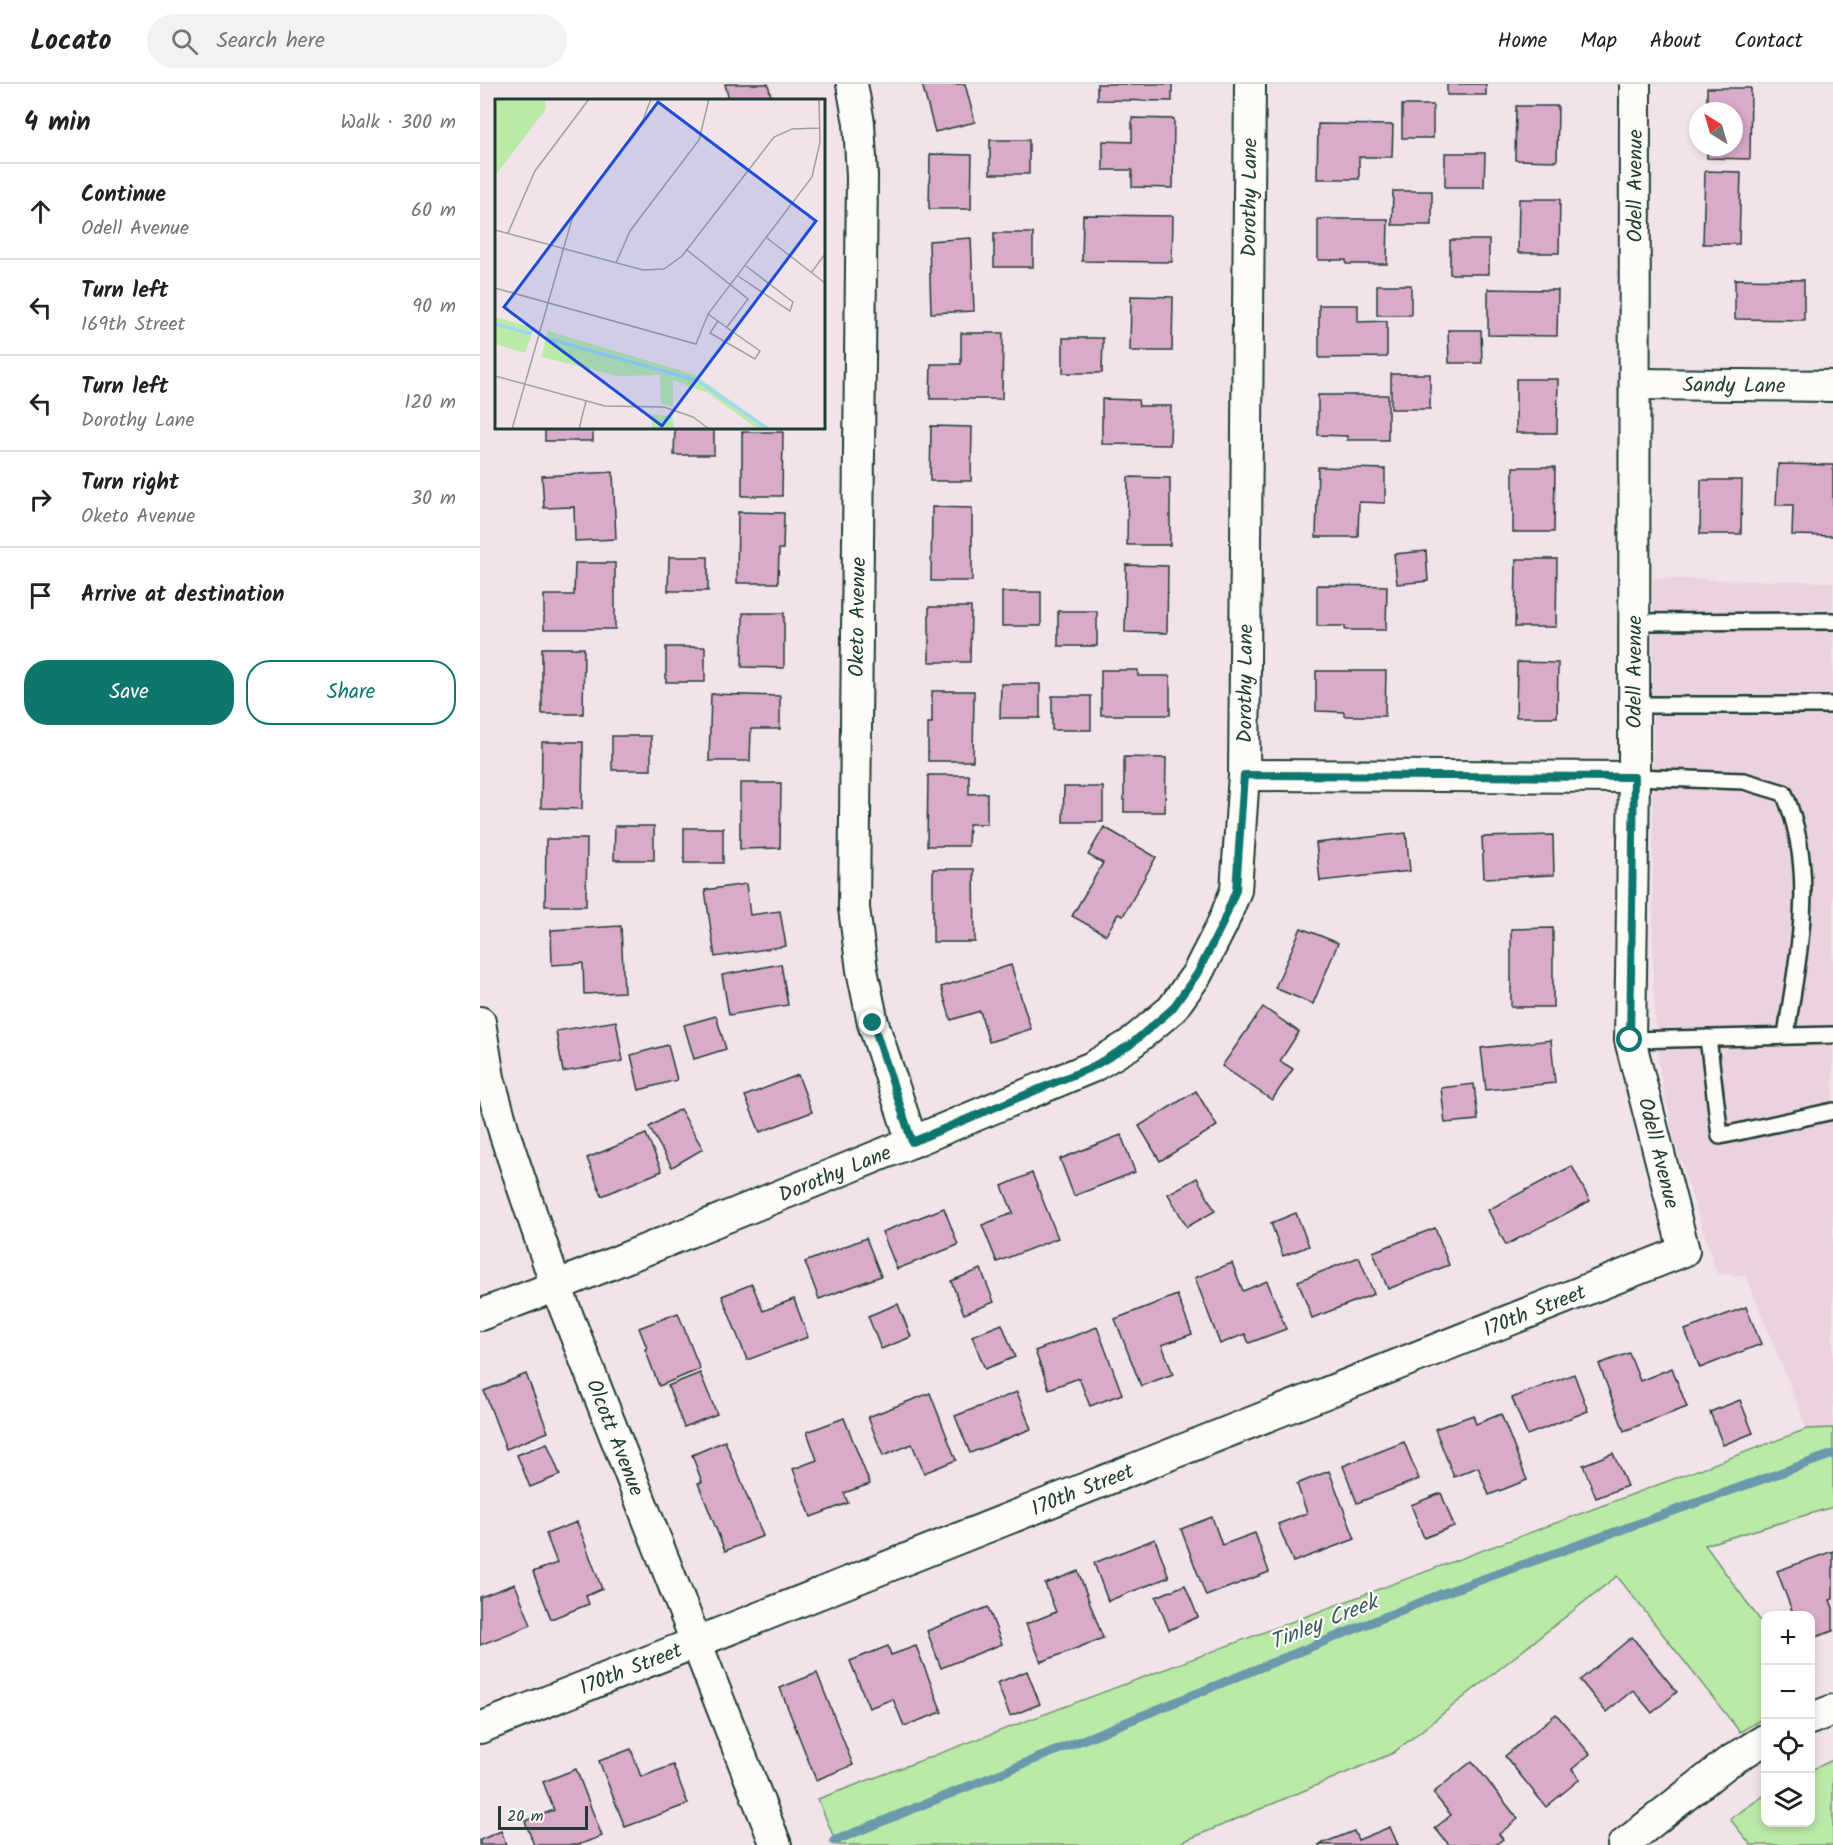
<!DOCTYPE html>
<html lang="en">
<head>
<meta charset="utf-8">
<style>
  :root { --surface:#fff; --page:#f2f2f2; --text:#202124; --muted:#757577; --line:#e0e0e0; --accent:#0f766e }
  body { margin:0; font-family:Kalam,sans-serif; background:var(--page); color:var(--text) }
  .controls { position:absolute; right:18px; bottom:18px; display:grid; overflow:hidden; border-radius:12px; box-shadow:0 3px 9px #0003 }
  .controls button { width:54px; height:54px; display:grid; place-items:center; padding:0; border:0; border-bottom:2px solid var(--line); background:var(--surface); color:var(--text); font:30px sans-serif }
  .compass { position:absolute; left:1209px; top:18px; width:54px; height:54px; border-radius:50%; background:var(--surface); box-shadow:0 3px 9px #0003; rotate:323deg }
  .scale { position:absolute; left:18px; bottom:15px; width:90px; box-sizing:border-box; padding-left:6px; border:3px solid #1f3d34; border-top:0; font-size:16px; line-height:21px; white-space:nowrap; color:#1f3d34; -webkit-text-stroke:4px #fdfcf7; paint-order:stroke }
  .stop { position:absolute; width:18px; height:18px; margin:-14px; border:4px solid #0f766e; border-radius:50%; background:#fff }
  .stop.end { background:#0f766e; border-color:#fff; box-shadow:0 2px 6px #0008 }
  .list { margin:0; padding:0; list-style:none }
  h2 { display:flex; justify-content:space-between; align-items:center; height:78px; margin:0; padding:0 24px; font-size:26px }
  h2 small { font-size:20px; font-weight:400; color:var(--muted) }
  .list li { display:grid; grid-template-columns:39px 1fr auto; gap:18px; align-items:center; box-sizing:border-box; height:96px; padding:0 24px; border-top:2px solid var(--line) }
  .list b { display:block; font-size:22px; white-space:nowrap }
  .list p { margin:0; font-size:20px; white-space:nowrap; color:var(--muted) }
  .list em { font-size:20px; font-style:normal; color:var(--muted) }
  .actions { display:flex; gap:12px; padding:18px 24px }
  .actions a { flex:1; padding:14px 0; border:2px solid var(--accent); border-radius:24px; text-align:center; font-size:21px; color:var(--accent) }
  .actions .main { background:var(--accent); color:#fff }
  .icon { flex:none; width:33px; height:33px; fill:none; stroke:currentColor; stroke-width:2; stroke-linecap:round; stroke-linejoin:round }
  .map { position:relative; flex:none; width:1353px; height:1761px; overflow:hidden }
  header { display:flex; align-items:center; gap:36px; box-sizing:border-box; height:84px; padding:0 30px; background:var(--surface); border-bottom:2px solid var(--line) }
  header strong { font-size:28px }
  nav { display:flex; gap:33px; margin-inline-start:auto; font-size:21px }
  .search { width:420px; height:54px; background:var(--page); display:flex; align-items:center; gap:15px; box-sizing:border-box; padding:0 21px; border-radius:33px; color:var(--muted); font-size:22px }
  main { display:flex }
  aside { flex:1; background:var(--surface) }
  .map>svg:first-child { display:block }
</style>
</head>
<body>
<header>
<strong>Locato</strong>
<div class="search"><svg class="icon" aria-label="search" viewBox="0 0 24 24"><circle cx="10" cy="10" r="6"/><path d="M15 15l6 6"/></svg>Search here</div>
<nav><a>Home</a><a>Map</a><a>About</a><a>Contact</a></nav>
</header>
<main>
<aside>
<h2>4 min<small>Walk · 300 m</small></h2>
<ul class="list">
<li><svg class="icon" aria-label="ahead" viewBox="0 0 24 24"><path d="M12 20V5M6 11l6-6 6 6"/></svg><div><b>Continue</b><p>Odell Avenue</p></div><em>60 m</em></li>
<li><svg class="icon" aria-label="left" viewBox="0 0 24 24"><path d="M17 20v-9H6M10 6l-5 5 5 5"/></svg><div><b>Turn left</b><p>169th Street</p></div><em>90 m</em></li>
<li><svg class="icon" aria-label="left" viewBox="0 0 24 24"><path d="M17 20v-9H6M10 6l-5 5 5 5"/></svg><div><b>Turn left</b><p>Dorothy Lane</p></div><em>120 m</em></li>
<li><svg class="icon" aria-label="right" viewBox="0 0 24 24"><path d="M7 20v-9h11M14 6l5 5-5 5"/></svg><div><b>Turn right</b><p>Oketo Avenue</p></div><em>30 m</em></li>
<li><svg class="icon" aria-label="arrive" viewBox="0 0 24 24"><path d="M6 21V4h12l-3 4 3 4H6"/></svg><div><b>Arrive at destination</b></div></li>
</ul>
<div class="actions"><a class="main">Save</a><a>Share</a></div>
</aside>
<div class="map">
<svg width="1353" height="1761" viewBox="0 0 1353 1761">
  <rect width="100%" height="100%" fill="#f2e3ea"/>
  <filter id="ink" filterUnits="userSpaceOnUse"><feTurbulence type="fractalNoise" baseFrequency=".0167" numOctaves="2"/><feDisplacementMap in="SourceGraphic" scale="12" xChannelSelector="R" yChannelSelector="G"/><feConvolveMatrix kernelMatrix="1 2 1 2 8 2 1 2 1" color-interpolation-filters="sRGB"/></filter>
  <g filter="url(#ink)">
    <polygon fill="#ebd2e0" points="1173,494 1353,498 1353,1344 1327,1345 1266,1192 1237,1190 1195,1059 1179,983 1173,905"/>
    <g fill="#bbeaa8" stroke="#6d946e" stroke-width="1.5">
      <polygon points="1353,1344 1353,1423 1225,1461 1285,1543 1285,1633 1260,1648 1137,1492 913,1669 695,1761 357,1761 338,1715 1327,1345"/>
      <polygon points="1353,1676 1353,1761 1271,1761 1250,1735 1285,1711 1286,1738 1330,1738 1331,1686"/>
    </g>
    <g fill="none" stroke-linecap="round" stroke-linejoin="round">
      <polyline stroke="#6a99ac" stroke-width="9" points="354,1757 961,1510 1353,1370"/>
    </g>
    <g fill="#daaaca" stroke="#1f3d34" stroke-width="1.5">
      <polygon points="245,0 288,0 292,16 249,16"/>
      <polygon points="442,0 485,0 495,38 455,48"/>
      <polygon points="617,0 692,0 692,17 617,16"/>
      <rect x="967" y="0" width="39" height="11"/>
      <polygon points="1227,4 1271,4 1270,75 1227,74 1227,63 1254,63 1254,27 1227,27"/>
      <rect x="922" y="21" width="31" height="33"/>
      <polygon points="1036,22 1078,22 1077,77 1035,76"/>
      <polygon points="652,34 694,35 693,104 652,103 652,86 623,86 623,57 652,58"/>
      <polygon points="838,40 913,41 912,73 879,73 879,95 837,95"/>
      <rect x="510" y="56" width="39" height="34"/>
      <polygon points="965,69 1005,69 1004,103 965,103"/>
      <polygon points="450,70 492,71 491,125 449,125"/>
      <polygon points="1225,87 1261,88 1259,160 1223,160"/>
      <polygon points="913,107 952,107 952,141 912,141"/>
      <polygon points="1039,115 1080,115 1079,169 1038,169"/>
      <polygon points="603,131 693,132 692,178 602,177"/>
      <polygon points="838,135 908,135 907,180 866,180 866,176 838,176"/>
      <rect x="514" y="149" width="39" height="34"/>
      <polygon points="491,154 494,227 451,229 449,157"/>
      <rect x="970" y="156" width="39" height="34"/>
      <polygon points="1255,195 1324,196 1324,236 1255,235"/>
      <rect x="897" y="201" width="34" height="30"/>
      <polygon points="1008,205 1078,206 1077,252 1008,251"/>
      <polygon points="651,212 693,213 692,267 650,267"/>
      <polygon points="839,221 878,221 878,238 907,237 907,273 839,274"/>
      <polygon points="968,246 1001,246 1002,279 969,279"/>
      <polygon points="481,249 523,249 522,315 450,315 451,280 481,280"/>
      <polygon points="583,254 623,254 622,289 583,289"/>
      <rect x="911" y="290" width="39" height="35"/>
      <polygon points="1036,295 1078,295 1077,349 1036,349"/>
      <polygon points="838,311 908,311 908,356 867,356 867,352 838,351"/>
      <polygon points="622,315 658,316 659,322 691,322 690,361 622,360"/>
      <polygon points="451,342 492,343 491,397 450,397"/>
      <rect x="65" y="344" width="48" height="13"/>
      <polygon points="195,344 234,344 234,371 194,371"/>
      <polygon points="262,348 303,348 302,412 262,412"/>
      <polygon points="1298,380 1353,381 1353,452 1312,451 1313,421 1296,421"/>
      <polygon points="838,383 905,385 905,419 879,418 878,453 836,453"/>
      <polygon points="1033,383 1075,383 1074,448 1033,448"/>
      <polygon points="133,388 136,455 95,457 94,423 64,424 62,392"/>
      <polygon points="648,393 690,394 690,461 647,461"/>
      <polygon points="1221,396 1262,396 1261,450 1220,450"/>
      <polygon points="452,423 492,424 492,497 451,497"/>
      <polygon points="258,428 304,429 303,465 299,465 298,499 257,499"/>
      <polygon points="946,467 948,497 917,500 914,470"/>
      <polygon points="189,473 228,473 228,507 188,507"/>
      <polygon points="1036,475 1077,475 1076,543 1035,543"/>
      <polygon points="95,479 135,479 135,545 64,545 64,511 94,511"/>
      <polygon points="646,481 688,482 687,549 645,548"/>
      <polygon points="837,501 907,502 906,546 865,546 865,542 837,542"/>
      <rect x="522" y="508" width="39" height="34"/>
      <polygon points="449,523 491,523 490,578 449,578"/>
      <rect x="578" y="527" width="39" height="35"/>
      <polygon points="263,529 304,529 304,584 262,583"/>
      <rect x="186" y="563" width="39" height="35"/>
      <polygon points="62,564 104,564 103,630 62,630"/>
      <polygon points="1037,578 1078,579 1077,633 1036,633"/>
      <polygon points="621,586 658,586 658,592 690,592 690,631 621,631"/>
      <polygon points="836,587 906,587 905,632 864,632 864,628 836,627"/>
      <polygon points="521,600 560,600 560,634 520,634"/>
      <polygon points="452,607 494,607 493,677 448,677 448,639 452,639"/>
      <polygon points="231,610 300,612 300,645 271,645 270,677 229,677"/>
      <rect x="572" y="612" width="39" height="34"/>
      <rect x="132" y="652" width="39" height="34"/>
      <polygon points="62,658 103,658 102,725 61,724"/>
      <polygon points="644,673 686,674 685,728 644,728"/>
      <polygon points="448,691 489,691 489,710 507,709 507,740 489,740 488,762 447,762"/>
      <polygon points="260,699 301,699 300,764 260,765"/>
      <polygon points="584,703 623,703 623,738 583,738"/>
      <polygon points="135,742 174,742 174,776 134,776"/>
      <polygon points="624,743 676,773 643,832 638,830 626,851 592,832 623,779 608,771"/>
      <rect x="204" y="744" width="39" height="35"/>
      <polygon points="926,749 930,787 840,797 836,759"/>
      <polygon points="1073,751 1074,791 1004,794 1002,753"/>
      <polygon points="66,755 107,755 106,822 65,822"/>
      <polygon points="453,785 494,785 495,858 453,858"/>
      <polygon points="266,800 270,831 300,827 306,862 235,873 225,806"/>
      <polygon points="141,842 144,908 104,910 103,879 72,881 71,846"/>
      <polygon points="821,844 858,859 833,920 795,904"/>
      <polygon points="1073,844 1073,923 1031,923 1031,845"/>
      <polygon points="301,880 308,921 249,931 242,891"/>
      <polygon points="531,881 551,945 509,958 500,927 471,936 461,903"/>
      <polygon points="783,923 819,948 800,977 813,985 792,1016 742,982"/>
      <polygon points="236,932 246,965 214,975 204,941"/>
      <polygon points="136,937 143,977 83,988 76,947"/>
      <polygon points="1071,956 1075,999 1006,1006 1001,964"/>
      <polygon points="188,961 197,996 159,1006 151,971"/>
      <polygon points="318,991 332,1028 280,1048 265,1012"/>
      <polygon points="994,1000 998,1036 965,1039 961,1004"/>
      <polygon points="716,1007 737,1042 680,1077 659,1042"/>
      <polygon points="200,1025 223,1065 192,1083 169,1043"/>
      <polygon points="166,1050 182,1087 122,1112 107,1074"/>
      <polygon points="641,1051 655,1088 594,1112 580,1075"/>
      <polygon points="1092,1082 1110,1117 1026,1161 1008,1126"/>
      <polygon points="552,1089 578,1154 517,1178 502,1141 533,1129 522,1102"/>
      <polygon points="717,1094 735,1127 707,1143 688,1110"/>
      <polygon points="464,1124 478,1161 417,1185 402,1148"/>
      <polygon points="816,1129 829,1162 803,1172 791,1139"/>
      <polygon points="955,1144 969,1181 908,1205 893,1168"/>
      <polygon points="386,1154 401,1192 339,1215 325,1178"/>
      <polygon points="879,1173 894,1210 832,1234 818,1197"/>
      <polygon points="752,1179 763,1207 787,1197 806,1245 769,1259 765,1250 740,1260 715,1194"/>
      <polygon points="501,1185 514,1218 484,1230 471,1197"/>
      <polygon points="272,1200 283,1227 314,1215 328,1253 267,1276 242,1212"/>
      <polygon points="697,1211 712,1250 682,1261 693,1290 661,1302 635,1235"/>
      <polygon points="418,1220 431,1253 401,1265 388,1232"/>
      <polygon points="1266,1223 1281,1260 1220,1284 1205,1246"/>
      <polygon points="198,1229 220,1285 179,1302 165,1265 167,1264 159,1244"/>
      <polygon points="522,1240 535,1273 505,1285 492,1252"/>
      <polygon points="617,1243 642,1310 610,1322 599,1294 569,1305 555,1267"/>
      <polygon points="1149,1269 1160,1297 1192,1284 1207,1323 1144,1347 1119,1280"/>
      <polygon points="220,1289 237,1330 204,1343 188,1302"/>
      <polygon points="46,1290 68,1348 26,1365 4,1307"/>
      <polygon points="1094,1290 1108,1327 1047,1351 1032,1314"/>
      <polygon points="537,1308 551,1345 490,1369 475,1332"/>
      <polygon points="450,1309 476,1376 444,1389 432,1360 403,1372 388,1333"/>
      <polygon points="1260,1316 1273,1349 1243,1361 1230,1328"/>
      <polygon points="1021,1330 1047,1396 1009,1411 998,1383 974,1393 955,1345 993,1331 996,1340"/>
      <polygon points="364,1334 390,1400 364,1409 368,1419 331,1433 313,1385 337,1376 327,1348"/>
      <polygon points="245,1357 283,1452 245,1467 218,1399 222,1398 212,1371"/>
      <polygon points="924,1358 939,1395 877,1419 863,1382"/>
      <polygon points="67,1359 80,1391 50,1403 37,1371"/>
      <polygon points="1133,1369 1147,1402 1116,1414 1103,1381"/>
      <polygon points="849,1387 875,1455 813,1478 798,1440 827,1429 817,1400"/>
      <polygon points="961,1409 974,1442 944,1454 931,1421"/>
      <polygon points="732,1433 742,1461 775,1449 789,1488 726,1512 701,1445"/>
      <polygon points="97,1438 122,1505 106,1512 109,1520 71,1535 53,1488 77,1479 66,1450"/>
      <polygon points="675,1455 689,1493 628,1517 614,1479"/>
      <polygon points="1353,1467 1353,1515 1350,1516 1353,1524 1353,1547 1330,1555 1330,1532 1314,1532 1297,1487"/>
      <polygon points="598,1487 623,1554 561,1578 546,1540 576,1528 565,1500"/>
      <polygon points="35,1500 51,1541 0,1561 0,1513"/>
      <polygon points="705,1501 718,1533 689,1546 676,1513"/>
      <polygon points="508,1523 522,1560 461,1584 447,1547"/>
      <polygon points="1152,1553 1197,1608 1172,1629 1153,1606 1126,1628 1100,1596"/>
      <polygon points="408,1562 411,1571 436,1562 462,1628 424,1642 413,1615 389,1624 370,1577"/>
      <polygon points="547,1587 560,1620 530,1632 517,1599"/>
      <polygon points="337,1589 373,1681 336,1696 300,1604"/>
      <polygon points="1076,1630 1110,1670 1092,1685 1100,1695 1066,1723 1025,1672"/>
      <polygon points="151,1665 161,1693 193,1681 208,1720 145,1743 119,1677"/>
      <polygon points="992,1677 1038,1735 1019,1750 1023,1755 1015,1761 969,1761 955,1744 971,1731 953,1709"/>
      <polygon points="96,1685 122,1752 98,1761 54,1761 45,1737 74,1726 63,1698"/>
      <polygon points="910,1743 918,1761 838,1761 874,1747 878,1756"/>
      <polygon points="21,1747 26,1761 0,1761 0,1756"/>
    </g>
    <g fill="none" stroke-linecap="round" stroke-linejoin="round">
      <g stroke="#1f3d34" stroke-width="20">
        <g id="service">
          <polyline points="1154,538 1353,537"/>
          <polyline points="1154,621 1353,621"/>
          <path d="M1154,693L1264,697L1304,709C1338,788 1318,870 1306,951"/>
          <polyline points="1228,954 1240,1052 1353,1027"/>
          <polyline points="1150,956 1353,951"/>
        </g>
      </g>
      <g stroke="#1f3d34" stroke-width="34">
        <g id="minor">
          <polyline points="372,0 379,39 382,92 374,824 382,886 393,939 432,1058"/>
          <path id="s1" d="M1155,300L1353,302"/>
          <polyline points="764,691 1154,693"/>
          <path id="s2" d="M0,938L9,994L25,1051L76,1202L296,1761"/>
          <path id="s3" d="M0,1231L76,1202L432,1058L612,983L649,961L692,925L717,890L742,841L756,806L764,691L770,0"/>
          <polyline points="1330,1635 1353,1626"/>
          <path id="s4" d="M0,1644L1204,1167L1150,956L1154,693L1155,0"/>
          <polyline points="1143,1761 1247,1679 1286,1655"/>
        </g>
      </g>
      <use href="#service" stroke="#fdfcf7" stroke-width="15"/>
      <use href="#minor" stroke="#fdfcf7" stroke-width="30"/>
    </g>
  </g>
  <g fill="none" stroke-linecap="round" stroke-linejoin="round" filter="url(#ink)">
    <polyline stroke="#0f766e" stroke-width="8" points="393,939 432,1058 612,983 650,961 692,925 717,890 742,841 756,806 764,691 1154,693 1150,956"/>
  </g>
  <g text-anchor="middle" stroke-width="4.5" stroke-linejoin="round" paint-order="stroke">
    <g font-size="21" fill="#1f3d34" stroke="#fdfcf7">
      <text dy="7" stroke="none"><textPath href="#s4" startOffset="2367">Odell Avenue</textPath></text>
      <text dy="7" stroke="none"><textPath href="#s3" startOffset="1588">Dorothy Lane</textPath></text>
      <text dy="7" stroke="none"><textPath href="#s1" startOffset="99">Sandy Lane</textPath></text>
      <text transform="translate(377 533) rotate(-89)" y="7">Oketo Avenue</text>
      <text dy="7" stroke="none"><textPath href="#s4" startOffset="1881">Odell Avenue</textPath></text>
      <text dy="7" stroke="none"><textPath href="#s3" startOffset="1102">Dorothy Lane</textPath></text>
      <text transform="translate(1179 1069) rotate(76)" y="7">Odell Avenue</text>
      <text dy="7" stroke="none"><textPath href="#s3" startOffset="382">Dorothy Lane</textPath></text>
      <text dy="7" stroke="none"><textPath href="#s4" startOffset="1134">170th Street</textPath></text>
      <text dy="7" stroke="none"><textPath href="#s2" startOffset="438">Olcott Avenue</textPath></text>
      <text dy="7" stroke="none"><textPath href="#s4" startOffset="648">170th Street</textPath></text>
      <text dy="7" stroke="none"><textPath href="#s4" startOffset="162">170th Street</textPath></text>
    </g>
    <g font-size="22" font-style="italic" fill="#385c5c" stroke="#fdfcf7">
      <text transform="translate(843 1537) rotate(-22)" y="8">Tinley Creek</text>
    </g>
  </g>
  <g transform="translate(15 15)">
    <rect width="330" height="330" fill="#f2e3ea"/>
    <path d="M0,0H50L51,10L0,77ZM0,218L39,229L30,254L0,245ZM53,232L200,276L276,330H263L213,294L178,281V308L166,305L165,276L123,277L46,258ZM157,315L178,318L179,330H157Z" fill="#bbeaa8"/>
    <path fill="none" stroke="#9cd6fc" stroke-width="3" d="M0,225L37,235M51,239L203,282L273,330"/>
    <path fill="none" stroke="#9ea1a1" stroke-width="1.5" d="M0,131L148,171L169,170L187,157L279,38L297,30L324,29M13,134L40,72L94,0M272,139L330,184M192,151L253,200L232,228M121,164L135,132L204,41L214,0M316,174L330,155M243,177L295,212L298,203L251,167M0,189L201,245L213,215L317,78L325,43L324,0M213,215L238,233L234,242M223,222L215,234L260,260L265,252L238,233M0,277L110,307L169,308L198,318L214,330M17,330L77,120L148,21L156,0M84,330L91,302"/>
    <path fill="#1d4ed8" fill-opacity="0.15" stroke="#1d4ed8" stroke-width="3" d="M163,3L321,122L167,327L9,208Z"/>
    <rect width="330" height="330" fill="none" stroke="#1f3d34" stroke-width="3"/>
  </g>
</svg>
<div class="controls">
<button>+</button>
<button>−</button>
<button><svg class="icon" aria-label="locate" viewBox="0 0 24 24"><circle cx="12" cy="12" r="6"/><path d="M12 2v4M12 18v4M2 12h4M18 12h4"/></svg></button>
<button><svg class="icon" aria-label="layers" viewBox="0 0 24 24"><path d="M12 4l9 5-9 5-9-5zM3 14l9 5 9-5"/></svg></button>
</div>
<svg class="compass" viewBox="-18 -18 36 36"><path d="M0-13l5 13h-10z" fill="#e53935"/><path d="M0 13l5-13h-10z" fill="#757577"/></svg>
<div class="scale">20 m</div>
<div class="stop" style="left:1150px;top:956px"></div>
<div class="stop end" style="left:393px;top:939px"></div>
</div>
</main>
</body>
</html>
